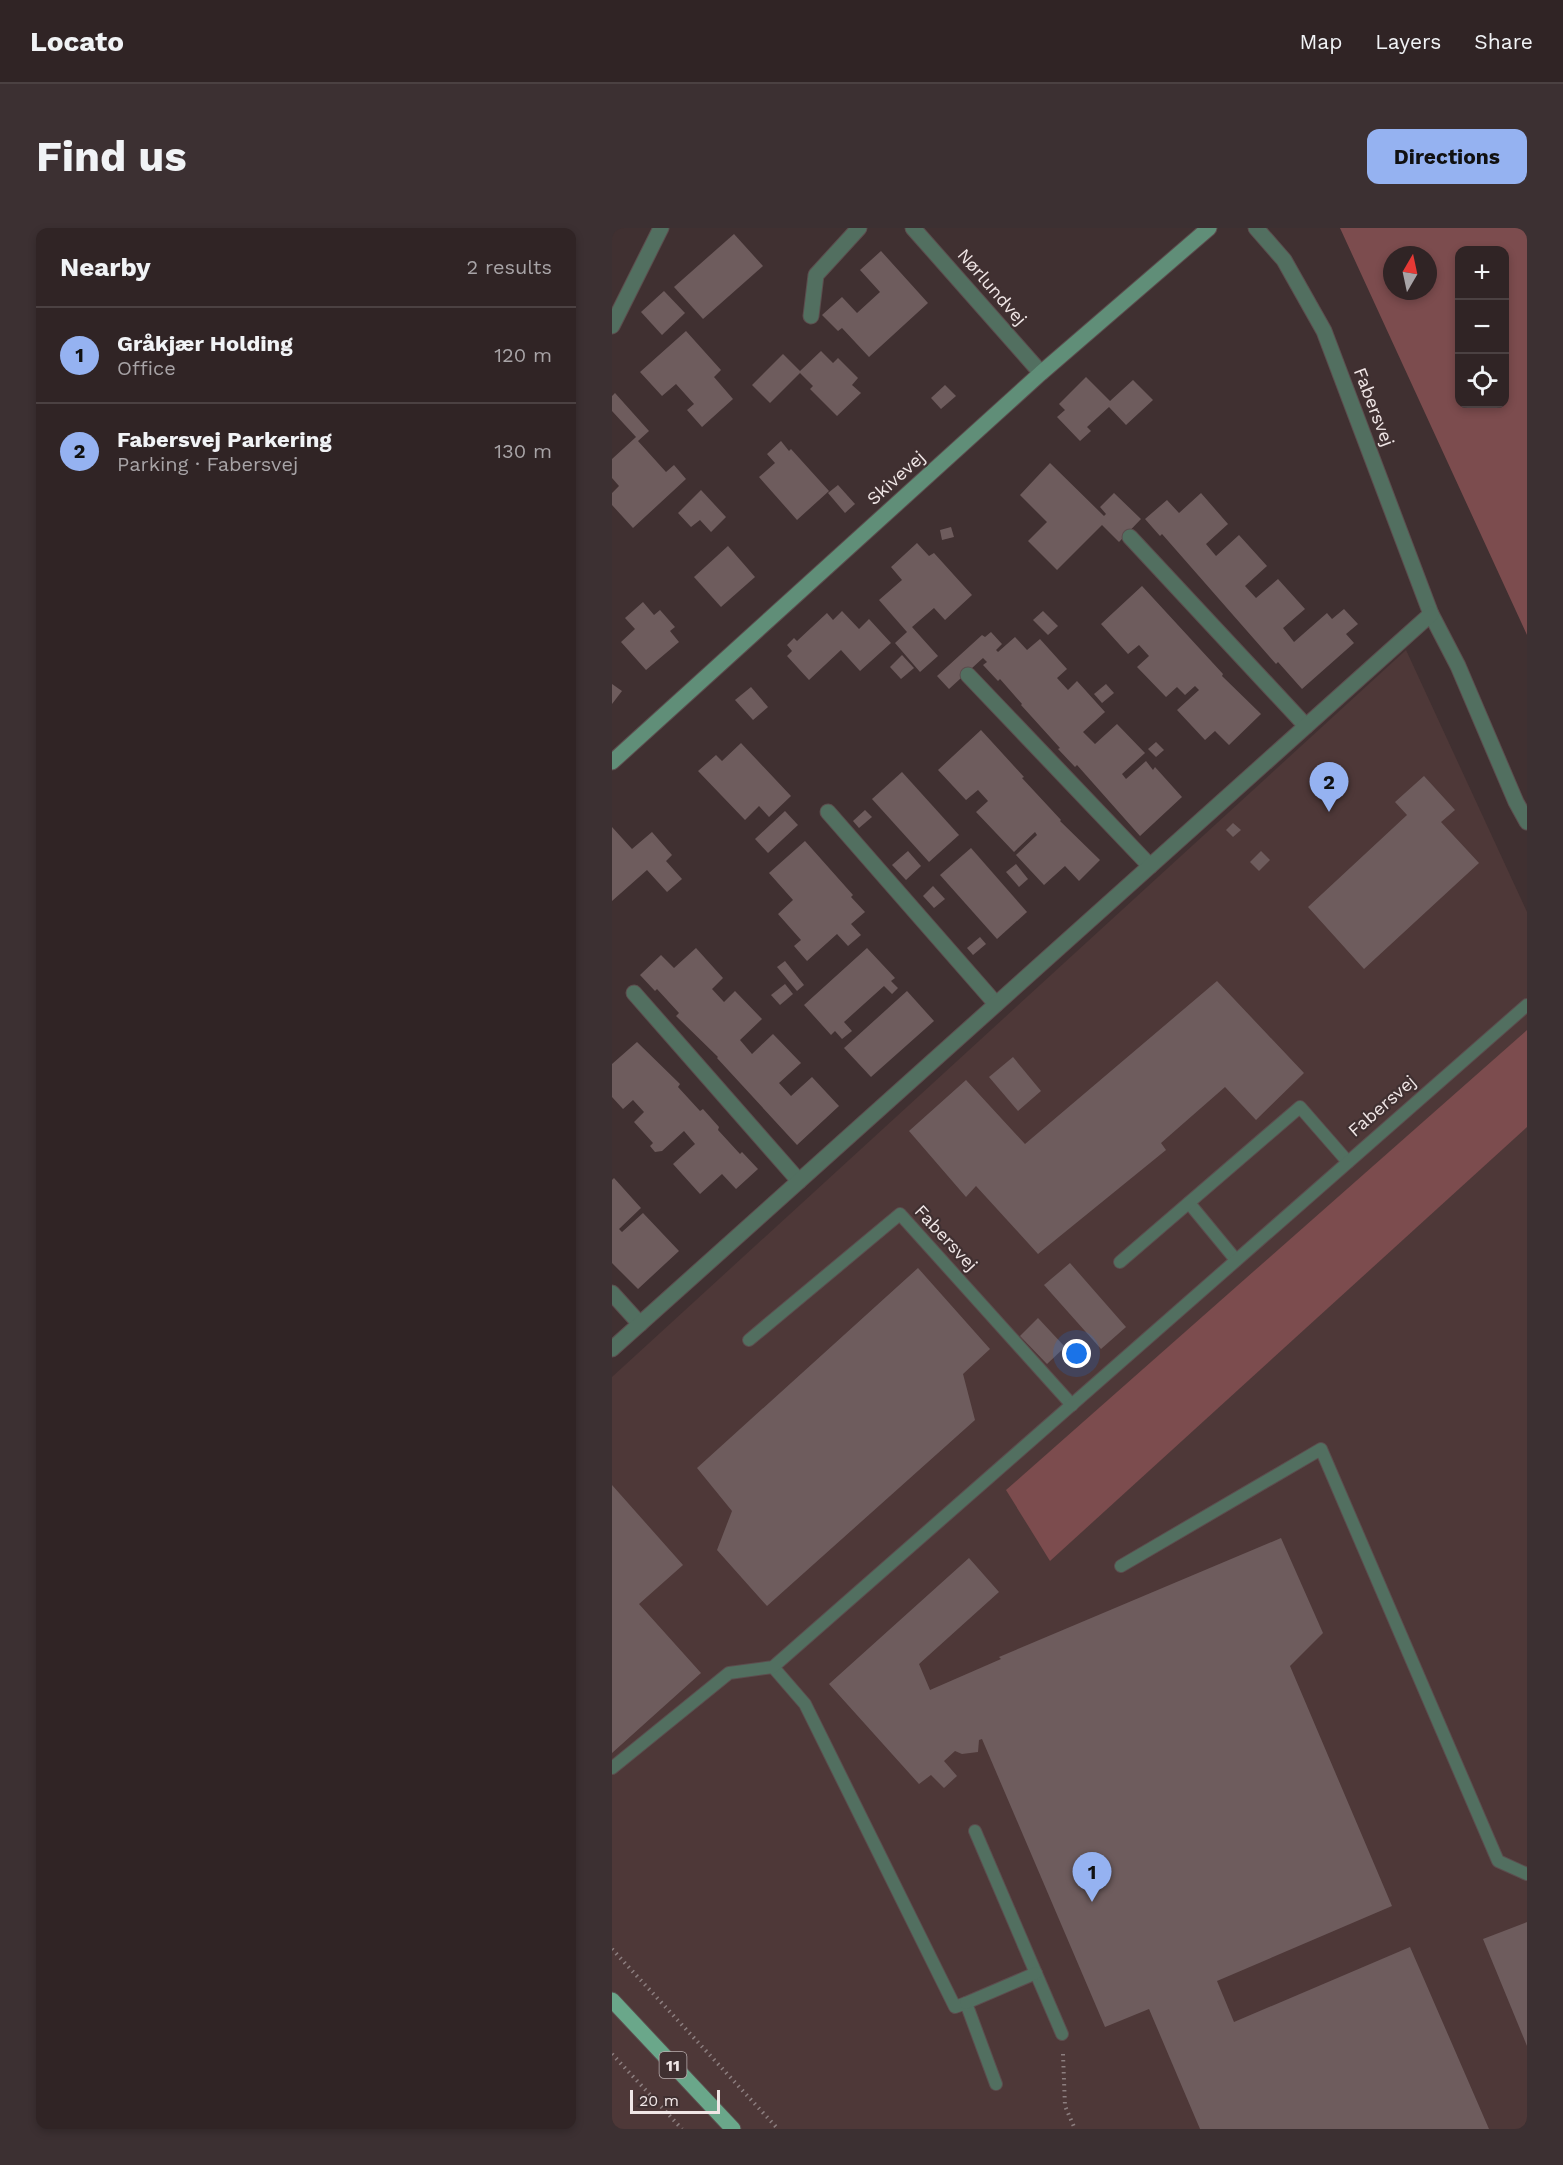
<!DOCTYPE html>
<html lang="en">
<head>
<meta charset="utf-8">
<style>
  :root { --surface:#302425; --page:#3c3032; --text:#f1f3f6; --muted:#a8a4a7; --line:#4b4142; --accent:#95b2f1 }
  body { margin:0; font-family:"Work Sans",sans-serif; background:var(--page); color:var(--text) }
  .controls { position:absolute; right:18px; top:18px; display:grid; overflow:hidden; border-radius:12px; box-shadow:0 3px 9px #0003 }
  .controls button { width:54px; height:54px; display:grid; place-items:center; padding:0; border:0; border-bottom:2px solid var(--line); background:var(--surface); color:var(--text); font:30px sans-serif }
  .compass { position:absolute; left:771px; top:18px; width:54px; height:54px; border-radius:50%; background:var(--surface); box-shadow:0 3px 9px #0003; rotate:9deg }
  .scale { position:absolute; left:18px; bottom:15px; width:90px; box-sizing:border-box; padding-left:6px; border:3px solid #f0e6e6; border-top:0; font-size:16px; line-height:21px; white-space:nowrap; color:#f0e6e6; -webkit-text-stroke:4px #403031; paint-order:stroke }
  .you { position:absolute; left:465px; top:1126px; width:21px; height:21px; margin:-15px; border:4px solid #fff; border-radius:50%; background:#1a73e8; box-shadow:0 0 0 9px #1a73e833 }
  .badge { display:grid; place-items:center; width:39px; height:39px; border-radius:50%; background:var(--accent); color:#111; font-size:20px; font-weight:700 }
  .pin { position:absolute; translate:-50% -50px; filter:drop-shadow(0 2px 3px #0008) }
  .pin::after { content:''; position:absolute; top:32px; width:21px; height:18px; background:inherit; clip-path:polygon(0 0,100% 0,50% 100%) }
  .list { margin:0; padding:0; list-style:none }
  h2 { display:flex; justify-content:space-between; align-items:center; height:78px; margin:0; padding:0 24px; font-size:26px }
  h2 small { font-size:20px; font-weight:400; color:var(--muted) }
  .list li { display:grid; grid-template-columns:39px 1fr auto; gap:18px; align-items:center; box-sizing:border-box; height:96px; padding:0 24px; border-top:2px solid var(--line) }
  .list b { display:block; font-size:22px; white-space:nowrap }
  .list p { margin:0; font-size:20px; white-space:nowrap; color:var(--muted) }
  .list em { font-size:20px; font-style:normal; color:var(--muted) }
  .icon { flex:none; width:33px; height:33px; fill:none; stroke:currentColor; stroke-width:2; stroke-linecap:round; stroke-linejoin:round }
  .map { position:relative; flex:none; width:915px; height:1901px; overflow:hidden; border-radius:12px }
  header { display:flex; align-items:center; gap:36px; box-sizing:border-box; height:84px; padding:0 30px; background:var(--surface); border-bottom:2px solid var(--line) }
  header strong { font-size:28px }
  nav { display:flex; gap:33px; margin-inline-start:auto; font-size:21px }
  .intro { display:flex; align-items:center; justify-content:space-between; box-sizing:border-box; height:144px; padding:0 36px }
  h1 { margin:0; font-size:42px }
  .button { padding:15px 27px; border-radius:12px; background:var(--accent); color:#111; font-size:21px; font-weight:700 }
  main { display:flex; gap:36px; padding:0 36px }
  aside { flex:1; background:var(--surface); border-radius:12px; box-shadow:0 3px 9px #0003 }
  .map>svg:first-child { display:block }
</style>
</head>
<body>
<header>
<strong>Locato</strong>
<nav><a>Map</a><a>Layers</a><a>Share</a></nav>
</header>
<div class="intro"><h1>Find us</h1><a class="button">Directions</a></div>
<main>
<aside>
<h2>Nearby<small>2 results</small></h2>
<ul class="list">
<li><span class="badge">1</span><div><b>Gråkjær Holding</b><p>Office</p></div><em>120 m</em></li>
<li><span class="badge">2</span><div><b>Fabersvej Parkering</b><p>Parking · Fabersvej</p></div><em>130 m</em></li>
</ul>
</aside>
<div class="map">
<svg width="915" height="1901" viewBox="0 0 915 1901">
  <rect width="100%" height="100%" fill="#403031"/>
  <polygon fill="#4e3838" points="794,422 915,684 915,1901 0,1901 0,1149"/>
  <g fill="#7c4c4e" fill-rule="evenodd">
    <path d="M728,0H915V407ZM848,22H892V176H848ZM780,27H816V63H780Z"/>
    <polygon points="915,802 915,899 438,1333 394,1262"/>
  </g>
  <g fill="#6e5c5d">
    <polygon points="122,6 151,38 91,91 62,59"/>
    <polygon points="269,23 316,75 257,129 230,100 226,103 210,87 230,69 245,85 268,64 248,42"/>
    <polygon points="52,63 73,85 50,107 29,84"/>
    <polygon points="74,103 109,142 102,149 121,171 90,199 75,182 82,176 64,156 50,168 28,144"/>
    <polygon points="209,123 221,135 226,130 246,150 240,157 249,165 225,188 198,161 201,158 188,145 158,175 140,157 171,126 188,143"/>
    <polygon points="474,149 498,173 521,152 541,172 514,197 497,179 475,199 479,203 468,213 445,189 453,182 447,176"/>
    <polygon points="333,157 344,168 329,181 319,170"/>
    <polygon points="3,165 37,203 26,213 54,244 62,237 74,251 21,300 0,277 0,265 7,258 0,250 0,231 24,209 0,183 0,168"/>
    <polygon points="169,213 177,223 179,221 217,263 185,292 147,249 163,235 155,226"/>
    <polygon points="438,235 492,288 494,286 488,279 502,265 529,291 507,314 490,297 445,342 416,313 435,294 408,267"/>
    <polygon points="226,257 243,276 233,285 216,265"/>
    <polygon points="89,262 114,289 99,304 88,292 79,299 66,285"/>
    <polygon points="589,265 616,296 594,316 604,328 627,307 655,338 633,358 644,370 666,351 693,381 671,400 682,414 715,385 720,391 732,381 746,396 734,406 742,415 690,461 666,434 664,436 550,306 548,308 533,291 555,272 567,285"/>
    <polygon points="339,299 342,309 330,312 328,302"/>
    <polygon points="305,315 317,328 322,325 360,367 333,392 322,380 300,399 326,428 308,444 283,415 295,404 267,372 290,352 279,339"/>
    <polygon points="116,318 143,349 109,379 82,349"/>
    <polygon points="530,358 611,446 610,448 649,486 617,517 603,503 593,512 565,482 587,462 583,458 573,467 565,459 554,469 525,439 537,428 527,417 516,426 489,396"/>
    <polygon points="31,374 42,387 48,382 63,399 58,403 67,414 34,442 9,414 23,401 13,390"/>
    <polygon points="230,383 247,401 257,391 279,415 248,443 229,422 197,452 175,428 180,423 175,417 182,410 185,413 215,385 221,392"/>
    <polygon points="431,383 446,398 436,407 421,392"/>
    <polygon points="379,404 390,416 384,422 386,424 403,409 415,422 428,411 455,441 445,450 456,462 465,453 493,484 471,504 483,516 505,496 533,525 510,546 514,551 534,533 541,542 543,539 570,569 528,608 465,537 463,539 446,521 448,520 409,477 410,476 388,451 386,453 371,437 375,434 371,430 337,461 325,448 370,407 373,409"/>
    <polygon points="290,427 302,440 289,451 278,439"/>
    <polygon points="0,456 10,463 0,476"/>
    <polygon points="494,456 502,465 490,475 482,466"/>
    <polygon points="139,459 156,479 141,492 123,472"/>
    <polygon points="369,502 412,549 410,550 449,592 448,593 488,632 467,653 453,638 432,657 404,627 425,607 423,604 402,624 364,584 376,573 366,562 354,572 326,542"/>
    <polygon points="544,514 552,522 544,529 536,521"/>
    <polygon points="129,515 179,568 157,589 147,578 133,592 86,543 104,527 110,533"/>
    <polygon points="290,544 347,607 317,634 260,571"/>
    <polygon points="812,548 843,582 829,594 867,635 752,741 696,679 795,587 783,574"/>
    <polygon points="253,582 260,589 247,600 241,593"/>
    <polygon points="173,583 186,597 156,625 143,611"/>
    <polygon points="621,595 629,602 621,609 614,602"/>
    <polygon points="0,599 20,621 40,604 60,627 54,633 70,651 55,664 35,642 0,673"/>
    <polygon points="193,613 241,667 239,669 253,684 239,696 249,707 236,718 225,706 195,733 182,718 189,712 166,686 181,672 157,645"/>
    <polygon points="359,620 415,684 385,711 328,647"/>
    <polygon points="296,623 309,638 294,652 280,637"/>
    <polygon points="649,623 658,632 647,643 638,634"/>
    <polygon points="404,636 416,651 407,659 394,644"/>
    <polygon points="321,658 333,671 322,680 311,668"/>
    <polygon points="368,709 374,716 361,727 355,720"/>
    <polygon points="84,720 111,750 100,761 112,774 123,763 150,791 128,812 140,826 161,806 189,835 167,855 179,868 200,849 227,878 185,917 105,830 106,829 64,788 67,785 45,761 43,763 28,747 49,727 62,740"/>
    <polygon points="255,720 283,750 279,753 286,760 280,766 272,758 232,794 240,803 230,811 223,803 219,807 192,777"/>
    <polygon points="173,733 192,757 185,763 165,739"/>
    <polygon points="605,753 692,845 644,892 613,859 549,915 554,922 426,1026 364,958 354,969 297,903 354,852 413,916"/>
    <polygon points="173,756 181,766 168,777 159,767"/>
    <polygon points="295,763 322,793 259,849 232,820"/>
    <polygon points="25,814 68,856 66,859 88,883 91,881 107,899 106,902 128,926 130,924 146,941 124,961 110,946 88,966 61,936 83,916 72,903 50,923 43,924 38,918 41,915 22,894 32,884 21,872 11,881 0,869 0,836"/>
    <polygon points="401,829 429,863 406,883 377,849"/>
    <polygon points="2,950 29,980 7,1001 10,1004 31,985 67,1023 26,1061 0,1035 0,952"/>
    <polygon points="458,1035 514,1099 489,1121 432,1057"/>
    <polygon points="306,1040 378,1121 351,1146 363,1192 155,1378 105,1322 120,1283 85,1240"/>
    <polygon points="426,1090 453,1119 435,1136 408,1108"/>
    <polygon points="0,1257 71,1337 27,1376 89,1445 0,1525"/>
    <polygon points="669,1310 711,1405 678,1438 780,1678 605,1753 622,1794 798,1719 877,1901 588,1901 537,1781 493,1799 370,1511 367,1512 366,1524 350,1526 343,1523 332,1533 345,1548 332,1560 319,1547 307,1556 217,1456 357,1330 387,1364 307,1436 318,1462 389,1431 387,1429"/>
    <polygon points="915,1694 915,1818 871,1711"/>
  </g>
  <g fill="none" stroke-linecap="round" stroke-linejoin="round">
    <g stroke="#5c4d4e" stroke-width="14">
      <g id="lane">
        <polyline points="577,975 624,1032"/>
        <polyline points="508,1034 688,879 736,934"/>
        <polyline points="137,1112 288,986 460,1177"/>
        <polyline points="509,1338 709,1221 886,1633 915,1646"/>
        <polyline points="161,1439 193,1476 343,1779 354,1775 384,1856"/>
        <polyline points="0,1540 117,1445 161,1439 915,777"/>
        <polyline points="363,1603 450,1806"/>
        <polyline points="354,1775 424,1745"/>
      </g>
    </g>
    <g stroke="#5c4d4e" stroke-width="17">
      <g id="street">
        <polyline points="301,0 429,145"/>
        <polyline points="644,0 672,32 712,103 819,386 846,438 904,574 915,594"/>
        <polyline points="199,88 204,47 247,0"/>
        <polyline points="0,98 49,0"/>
        <polyline points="518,309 694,498"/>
        <polyline points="356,447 538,638"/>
        <polyline points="216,584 384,776"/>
        <polyline points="22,765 187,953"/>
        <polyline points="0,1065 28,1096"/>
        <polyline points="0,1121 819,386"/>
      </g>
    </g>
    <g stroke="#5c4d4e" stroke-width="17">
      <polyline id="secondary" points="0,534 429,145 597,0"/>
    </g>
    <g stroke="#5c4d4e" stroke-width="17">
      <polyline id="primary" points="0,1772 121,1901"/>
    </g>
    <g stroke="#8c7e7f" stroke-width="4" stroke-dasharray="1.5 4.5" stroke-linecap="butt">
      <polyline points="0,1721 166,1901"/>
      <polyline points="0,1826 70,1901"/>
      <polyline points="451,1826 453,1878 463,1901"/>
    </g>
    <use href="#lane" stroke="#526f60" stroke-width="12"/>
    <use href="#street" stroke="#526f60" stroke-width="15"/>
    <use href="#secondary" stroke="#608e78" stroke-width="15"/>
    <use href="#primary" stroke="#6aa78a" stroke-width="15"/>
  </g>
  <g text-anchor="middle" stroke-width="4.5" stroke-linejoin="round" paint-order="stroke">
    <rect fill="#403031" stroke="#bbafb0" stroke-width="1.5" x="47.5" y="1824" width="27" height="26" rx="4.5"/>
    <g font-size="16" font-weight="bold" fill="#f0e6e6">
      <text x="61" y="1843">11</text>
    </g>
    <g font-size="18" fill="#f0e6e6" stroke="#403031">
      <text transform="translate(380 59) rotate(49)" y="6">Nørlundvej</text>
      <text transform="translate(762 179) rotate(69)" y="6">Fabersvej</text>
      <text transform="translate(284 250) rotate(-42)" y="6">Skivevej</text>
      <text transform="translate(770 878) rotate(-41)" y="6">Fabersvej</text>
      <text transform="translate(334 1010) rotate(47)" y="6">Fabersvej</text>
    </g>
  </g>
</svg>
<div class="controls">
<button>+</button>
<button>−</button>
<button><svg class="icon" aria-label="locate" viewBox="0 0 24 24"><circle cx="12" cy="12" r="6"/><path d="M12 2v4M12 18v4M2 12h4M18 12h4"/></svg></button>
</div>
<svg class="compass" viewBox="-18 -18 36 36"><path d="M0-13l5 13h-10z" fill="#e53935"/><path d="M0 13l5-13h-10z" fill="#a8a4a7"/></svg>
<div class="scale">20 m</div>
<div class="you"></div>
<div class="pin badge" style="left:480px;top:1674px">1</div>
<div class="pin badge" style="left:717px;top:584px">2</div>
</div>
</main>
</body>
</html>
